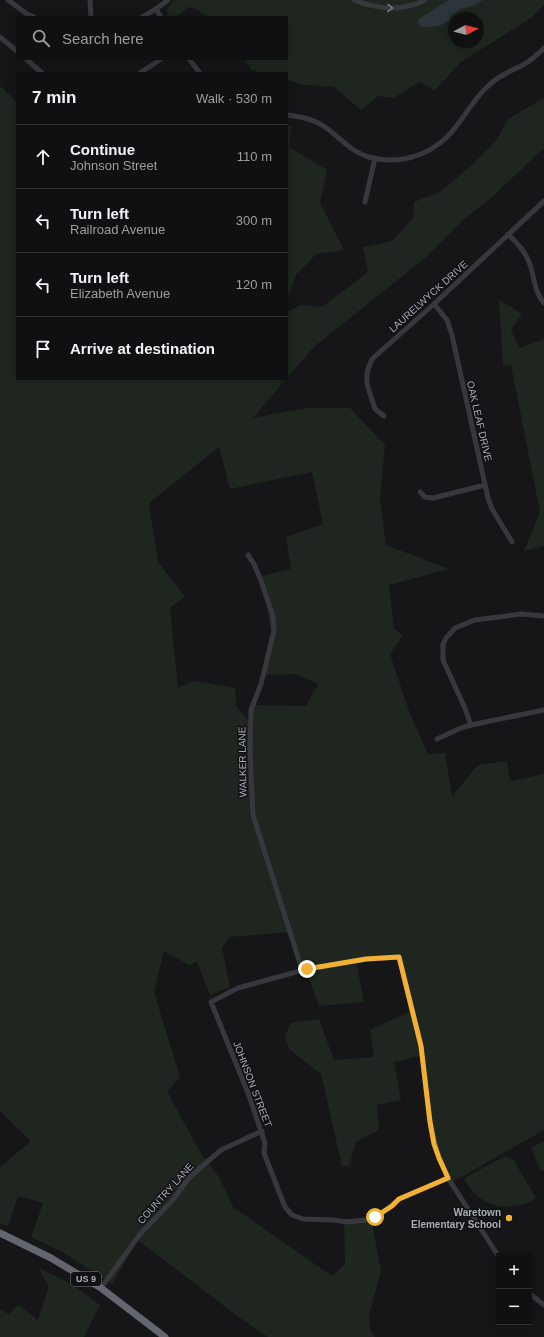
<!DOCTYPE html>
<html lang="en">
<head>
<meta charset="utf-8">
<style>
  :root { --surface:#101012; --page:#19191b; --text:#f1f3f6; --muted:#9c9d9f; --line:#303032 }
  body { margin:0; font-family:Arial,sans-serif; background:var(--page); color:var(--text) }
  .controls { position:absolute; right:12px; bottom:12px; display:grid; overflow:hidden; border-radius:0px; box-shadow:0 2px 10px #0003 }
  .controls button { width:36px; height:36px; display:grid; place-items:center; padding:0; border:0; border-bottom:1px solid var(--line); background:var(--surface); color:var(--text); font:20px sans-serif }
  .compass { position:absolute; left:448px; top:12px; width:36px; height:36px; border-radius:50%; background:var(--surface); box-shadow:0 2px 10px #0003; rotate:83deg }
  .stop { position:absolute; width:12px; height:12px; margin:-9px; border:3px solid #f2b134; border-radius:50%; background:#fff }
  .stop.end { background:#f2b134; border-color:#fff; box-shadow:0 1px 4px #0008 }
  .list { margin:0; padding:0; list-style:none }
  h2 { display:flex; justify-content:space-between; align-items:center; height:52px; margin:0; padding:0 16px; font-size:17px }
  h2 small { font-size:13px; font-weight:400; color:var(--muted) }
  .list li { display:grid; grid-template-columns:26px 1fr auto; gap:12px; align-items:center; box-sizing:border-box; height:64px; padding:0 16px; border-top:1px solid var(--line) }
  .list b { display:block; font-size:15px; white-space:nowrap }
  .list p { margin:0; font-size:13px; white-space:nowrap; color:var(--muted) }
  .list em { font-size:13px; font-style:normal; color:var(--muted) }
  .icon { flex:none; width:22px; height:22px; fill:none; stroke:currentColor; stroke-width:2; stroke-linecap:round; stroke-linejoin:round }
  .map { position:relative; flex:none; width:544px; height:1337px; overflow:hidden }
  .search { position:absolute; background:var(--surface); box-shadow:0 2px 10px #0003; left:16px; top:16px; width:272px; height:44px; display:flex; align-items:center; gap:10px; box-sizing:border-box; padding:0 14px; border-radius:0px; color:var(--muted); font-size:15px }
  .panel { position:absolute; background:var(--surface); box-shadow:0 2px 10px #0003; left:16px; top:72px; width:272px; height:308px; border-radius:0px }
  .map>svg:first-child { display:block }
</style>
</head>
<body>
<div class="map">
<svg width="544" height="1337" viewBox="0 0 544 1337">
  <rect width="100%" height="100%" fill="#161618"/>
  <g fill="#1e261f" fill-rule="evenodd">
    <path d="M174,0H544V5L531,18L461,62L435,90L419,82L394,98L378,96L361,110L334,87L305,85L287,80V73H262L252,70L244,59H287V17H208L194,8L189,7L175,17H169L166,10ZM454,18H478V42H454Z"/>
    <path d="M0,86L15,100L17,106V379H286L253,418L308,408H350L385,445L380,500L386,545L449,569L389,585L394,629L403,635L390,654L410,714L428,754L445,753L452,796L478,765L507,761L510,781L544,774V1130L449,1184L429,1132L420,1056L394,1062L401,1100L377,1105L379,1130L356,1142L349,1166H342L321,1074L289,1049L285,1036L291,1023L319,1019L334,1060L374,1057L370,1030L411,1011L398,956L356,962L364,1002L319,1006L291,932L229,937L222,948L230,987L210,995L197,962L189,965L164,951L154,992L180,1077L167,1092L202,1155L219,1177L233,1207L332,1276L345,1264L344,1219H371L381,1271L369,1315L370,1330L375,1337H268L237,1316L138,1240L112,1284L62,1252L31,1237L43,1203L18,1196L8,1226L0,1223V1167L31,1141L0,1111ZM219,447L230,489L312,472L323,524L286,537L291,569L260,576L272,632L264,675L296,674L318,684L306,706L255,705L248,720L236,706L235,688L193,681L178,688L170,608L185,597L158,562L149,503Z"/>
    <polygon points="544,98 544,148 492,197 462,221 425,258 315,346 287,378 287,312 301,305 322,307 368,272 363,247 392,241 413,218 414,202 440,192 472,165 496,141 508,119"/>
    <polygon points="287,125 292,126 289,147 327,170 320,203 344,250 316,254 296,275 287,301"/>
    <polygon points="499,299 522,314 511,330 519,348 543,340 544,336 544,546 524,551 540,512 511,365 503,366"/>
    <polygon points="544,1141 544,1171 541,1171 531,1148"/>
    <path d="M504,1157L513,1159L536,1198C508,1215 478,1207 464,1178Z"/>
    <polygon points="38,1267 71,1284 100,1305 84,1337 0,1337 0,1310 9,1314 18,1305 38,1320 49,1287"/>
  </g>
  <path fill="#2c353c" d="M449,0H483L470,7L460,9L451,16C448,27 431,27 422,27L417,23L419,19Z"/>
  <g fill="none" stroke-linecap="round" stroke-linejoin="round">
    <g stroke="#37383d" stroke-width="5">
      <polyline points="8,0 27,14 34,17"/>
      <polyline points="90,0 91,17"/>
      <path d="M354,0C376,9 403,12 425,0"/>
      <polyline points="156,9 161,17"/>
      <polyline points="142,17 156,9 168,0"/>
      <polyline points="0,37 17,51"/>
      <polyline points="26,59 42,73"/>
      <polyline points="189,59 200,73"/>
      <polyline points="140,73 161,59"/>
      <path d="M287,115C299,117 311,118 322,125C338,135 350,152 369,157C397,165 426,157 447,137C462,122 471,102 487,87C497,77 510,71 523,65C530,61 538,54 544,48"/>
      <polyline points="365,202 375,158"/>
      <path d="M508,234C516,242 525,251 529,262C535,276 533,290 544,303"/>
      <polyline points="434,304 447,320 452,335 488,498 492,509 512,542"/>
      <polyline points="384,416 375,409 367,384 367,372 372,359 434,304 544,201"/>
      <polyline points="420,492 425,497 433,498 485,485"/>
      <polyline points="248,555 254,564 261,581 273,616 274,631 261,684 251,710 250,748 253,815 302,970"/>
      <polyline points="471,725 464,706 443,660 443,644 446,638 455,628 475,620 521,614 544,616"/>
      <polyline points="437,739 461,728 471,725 544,710"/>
      <polyline points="448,1178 399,1199 382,1213 367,1220 346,1222 334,1220 303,1219 292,1215 285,1207 264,1153 265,1143 248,1093 211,1002 238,988 307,969 366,959 399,957 421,1046 430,1122 439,1158 448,1178 499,1257"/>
      <polyline points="101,1288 140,1234 172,1201 189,1178 200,1168 221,1150 262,1131"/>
      <polyline points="529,1293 544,1305"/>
    </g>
    <polyline stroke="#63666e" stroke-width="7" points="0,1233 51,1258 101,1288 165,1337"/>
  </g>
  <defs><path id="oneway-chevron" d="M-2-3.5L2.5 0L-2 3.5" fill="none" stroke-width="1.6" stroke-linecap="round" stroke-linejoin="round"/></defs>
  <use stroke="#757881" href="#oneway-chevron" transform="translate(390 8) rotate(3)"/>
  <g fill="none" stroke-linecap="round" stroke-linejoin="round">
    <polyline stroke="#f2b134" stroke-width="5" points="307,969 366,959 399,957 421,1046 430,1122 434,1144 439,1158 448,1178 399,1199 392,1206 375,1217"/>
  </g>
  <circle fill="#f2b134" stroke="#111113" stroke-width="1.5" cx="509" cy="1218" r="4"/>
  <g text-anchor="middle" stroke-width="3" stroke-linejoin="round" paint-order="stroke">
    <rect fill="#111113" stroke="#7b7e86" stroke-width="1" x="71" y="1272" width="30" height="14" rx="3"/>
    <g font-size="9" font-weight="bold" fill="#a8adb8">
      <text x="86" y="1282">US 9</text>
    </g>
    <g font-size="10" fill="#a8adb8" stroke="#111113">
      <text transform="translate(428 296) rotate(-42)" y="4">LAURELWYCK DRIVE</text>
      <text transform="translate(480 421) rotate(77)" y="4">OAK LEAF DRIVE</text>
      <text transform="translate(242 762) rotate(-91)" y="4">WALKER LANE</text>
      <text transform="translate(253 1084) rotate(69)" y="4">JOHNSON STREET</text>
      <text transform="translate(165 1193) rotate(-48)" y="4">COUNTRY LANE</text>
    </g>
    <g font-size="10" font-weight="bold" fill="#a8adb8" stroke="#111113" text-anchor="end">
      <text x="501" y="1216">Waretown<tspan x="501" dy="12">Elementary School</tspan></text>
    </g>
  </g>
</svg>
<div class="controls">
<button>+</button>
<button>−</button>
</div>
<svg class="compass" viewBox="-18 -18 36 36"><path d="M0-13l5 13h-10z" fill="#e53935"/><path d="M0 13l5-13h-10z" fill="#9c9d9f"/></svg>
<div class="stop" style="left:375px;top:1217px"></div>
<div class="stop end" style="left:307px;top:969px"></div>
<div class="search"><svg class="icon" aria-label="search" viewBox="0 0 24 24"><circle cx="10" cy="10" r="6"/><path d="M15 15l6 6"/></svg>Search here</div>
<section class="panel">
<h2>7 min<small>Walk · 530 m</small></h2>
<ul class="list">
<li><svg class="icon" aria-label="ahead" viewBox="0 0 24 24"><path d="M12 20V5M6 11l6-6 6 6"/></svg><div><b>Continue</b><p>Johnson Street</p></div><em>110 m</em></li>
<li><svg class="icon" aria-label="left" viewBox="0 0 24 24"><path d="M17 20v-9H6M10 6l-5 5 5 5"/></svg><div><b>Turn left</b><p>Railroad Avenue</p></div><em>300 m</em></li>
<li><svg class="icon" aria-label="left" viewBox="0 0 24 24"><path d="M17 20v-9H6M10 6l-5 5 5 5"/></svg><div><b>Turn left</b><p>Elizabeth Avenue</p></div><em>120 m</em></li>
<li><svg class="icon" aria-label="arrive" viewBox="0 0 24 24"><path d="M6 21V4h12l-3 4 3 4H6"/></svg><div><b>Arrive at destination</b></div></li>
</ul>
</section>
</div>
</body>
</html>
